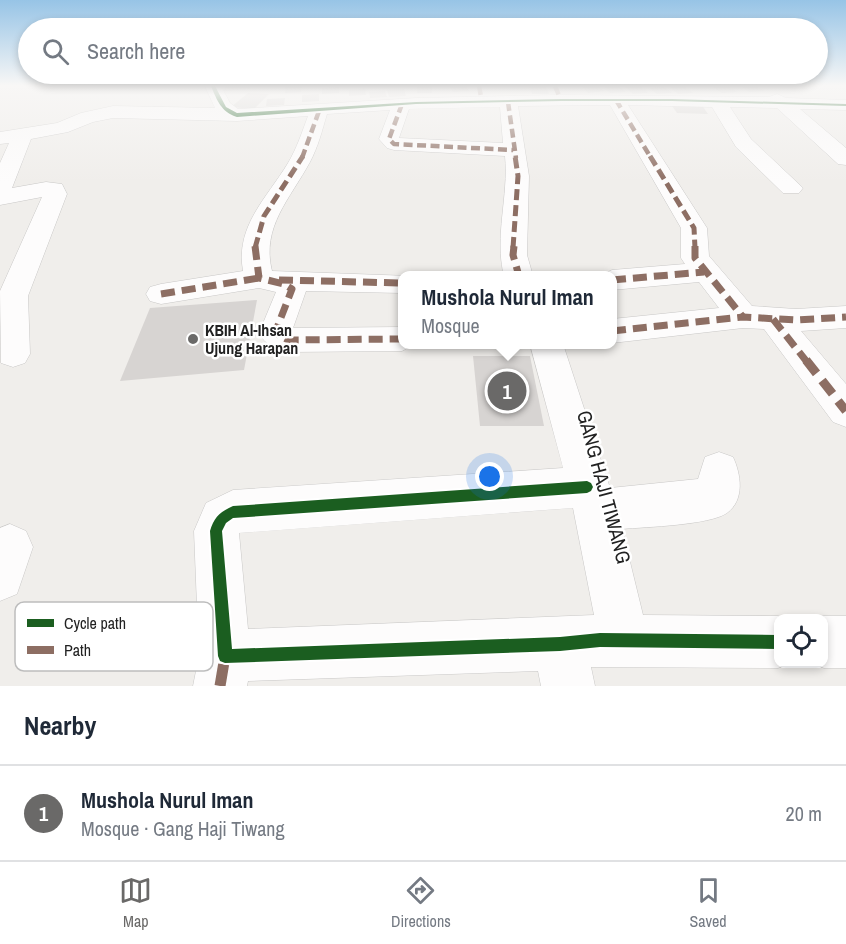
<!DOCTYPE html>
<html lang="en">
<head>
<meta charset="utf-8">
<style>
  :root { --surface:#fff; --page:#f6f6f7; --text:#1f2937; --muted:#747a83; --line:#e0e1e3; --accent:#6a6968 }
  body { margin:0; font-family:"Archivo Narrow",sans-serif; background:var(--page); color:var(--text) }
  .controls { position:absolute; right:18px; bottom:18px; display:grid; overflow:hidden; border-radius:12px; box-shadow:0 3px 9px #0003 }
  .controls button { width:54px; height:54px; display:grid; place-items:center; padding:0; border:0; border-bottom:2px solid var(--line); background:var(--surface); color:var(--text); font:30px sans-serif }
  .you { position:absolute; left:490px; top:477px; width:21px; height:21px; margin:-15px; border:4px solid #fff; border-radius:50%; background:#1a73e8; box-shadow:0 0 0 9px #1a73e833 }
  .badge { display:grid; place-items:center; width:39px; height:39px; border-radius:50%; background:var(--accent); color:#fff; font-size:20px; font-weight:700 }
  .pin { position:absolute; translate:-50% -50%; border:3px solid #fff; box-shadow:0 2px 6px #0006 }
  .popup { position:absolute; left:398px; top:271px; width:219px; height:78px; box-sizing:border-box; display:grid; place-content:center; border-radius:12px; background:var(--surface); filter:drop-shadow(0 2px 4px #0005); font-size:20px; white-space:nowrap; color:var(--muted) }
  .popup b { font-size:22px; color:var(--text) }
  .popup::after { content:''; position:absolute; left:50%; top:100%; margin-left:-12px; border:12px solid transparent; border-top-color:var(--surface) }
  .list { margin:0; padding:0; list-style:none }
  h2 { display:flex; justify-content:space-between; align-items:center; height:78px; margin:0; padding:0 24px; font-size:26px }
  h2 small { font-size:20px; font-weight:400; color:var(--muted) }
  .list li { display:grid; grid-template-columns:39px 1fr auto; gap:18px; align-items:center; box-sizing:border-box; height:96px; padding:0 24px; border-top:2px solid var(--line) }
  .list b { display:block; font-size:22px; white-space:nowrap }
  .list p { margin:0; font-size:20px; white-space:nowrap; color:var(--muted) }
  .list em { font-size:20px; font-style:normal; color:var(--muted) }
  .icon { flex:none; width:33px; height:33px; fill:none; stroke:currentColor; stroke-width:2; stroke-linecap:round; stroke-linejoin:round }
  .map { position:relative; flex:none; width:846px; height:686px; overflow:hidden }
  .search { position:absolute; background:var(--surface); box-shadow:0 3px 9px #0003; left:18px; right:18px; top:18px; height:66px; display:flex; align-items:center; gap:15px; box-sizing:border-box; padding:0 21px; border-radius:33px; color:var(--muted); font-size:22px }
  .sheet { height:174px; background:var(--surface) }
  nav { display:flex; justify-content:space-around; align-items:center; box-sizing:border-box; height:84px; border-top:2px solid var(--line); background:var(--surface); font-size:16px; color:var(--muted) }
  nav a { display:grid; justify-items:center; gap:3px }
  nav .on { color:var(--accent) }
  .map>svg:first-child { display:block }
</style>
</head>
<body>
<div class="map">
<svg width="846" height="686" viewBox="0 0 846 686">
  <rect width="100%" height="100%" fill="#f0eeeb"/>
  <g fill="#d7d4d2">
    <polygon points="225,86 250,86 250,89 224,91"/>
    <polygon points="285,86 302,86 301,92 285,93"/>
    <rect x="417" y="86" width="15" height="7"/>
    <polygon points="449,86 466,86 469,91 453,92"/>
    <polygon points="529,86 546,86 549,94 532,94"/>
    <polygon points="582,86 598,86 604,91 588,93"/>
    <polygon points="619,86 626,92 610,93 604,87"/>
    <polygon points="641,86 648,93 633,94 625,87"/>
    <polygon points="685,86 693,93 678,94 670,87"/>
    <polygon points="728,86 737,92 722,93 713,87"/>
    <polygon points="740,86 756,86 765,91 750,92"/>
    <polygon points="339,87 339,93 322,94 322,88"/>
    <polygon points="664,87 672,93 657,94 649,88"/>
    <polygon points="365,88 366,95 349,96 349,90"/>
    <polygon points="404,89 406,96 389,97 387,90"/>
    <polygon points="385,91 387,97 370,98 369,92"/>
    <polygon points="248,93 269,94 254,109 231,107"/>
    <polygon points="319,94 319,101 302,102 302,95"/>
    <polygon points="285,98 284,105 266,106 267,99"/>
    <polygon points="670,103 701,104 708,114 677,113"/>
    <polygon points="257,300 244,370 120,381 150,308"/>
    <polygon points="473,356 530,356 544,426 480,426"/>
  </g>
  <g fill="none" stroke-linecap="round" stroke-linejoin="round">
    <g stroke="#c9c8c7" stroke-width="1">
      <g id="minor">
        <path d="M205,86H221L230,103L238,109L416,98L561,95L769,97L777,94L786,98L846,100V110L800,109L846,148V165L838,164L777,108L730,107L751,139L803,188L799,193H783L736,147L712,107L628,105L707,228L709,256L752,306L796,309L846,306V328L801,331L846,384V427L833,422L764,329L743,328L612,343V319L719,308L699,282L612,290V276H600L612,270L685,264L681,258V228L610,105L518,106L529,176L527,255L533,276H504C494,236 509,196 505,156L394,150L387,148L379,139L390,110L327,114C322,131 318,147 310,162C290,199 261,227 272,271L410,276H402V293L306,291L293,328L402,327V344H415L402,351L288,352C275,348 265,345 259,333L276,292L259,288L161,304L150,301L146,294L150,287L161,284L243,271C235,226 267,198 288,163C297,148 302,132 308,116L237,121L113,118L93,122L68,132L31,139L12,188L46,182L62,184L67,194L28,296L30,354L25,363L13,367L1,363L0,291L42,197L0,205V163L9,143L0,144V132L57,123L81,113L113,106L215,108ZM500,107L503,143L399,138L409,109Z"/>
        <path d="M530,344H563L610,488L698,479L705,457L719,452L733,457C741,474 745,500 727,513C710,525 646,527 622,529L643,615L778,616L784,618H778V664H788L778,668L591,667L595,686H541L538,671L248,681L247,686H193L199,656L194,531L206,503L233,490L563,468ZM573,508L594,615L248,629L239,533Z"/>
        <polygon points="10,524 26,531 33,547 17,594 0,601 0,528"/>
        <polygon points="824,616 846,616 846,668 824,668 814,664 824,664 824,618 818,618"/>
      </g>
    </g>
    <use href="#minor" fill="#fdfcfc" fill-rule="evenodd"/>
    <g stroke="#8d6e63" stroke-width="4.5" stroke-dasharray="9 4.5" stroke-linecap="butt">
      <polyline points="479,86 482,102"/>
      <polyline points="555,86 561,100"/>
      <polyline points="616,100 651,158"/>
      <polyline points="508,102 516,158"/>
      <polyline points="402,104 389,139 394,144 513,150"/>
      <polyline points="302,158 319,111"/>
    </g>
    <g stroke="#8d6e63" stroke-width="5" stroke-dasharray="11 5" stroke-linecap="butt">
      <polyline points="650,156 694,228 695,248"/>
      <polyline points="255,248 264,216 303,156"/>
      <polyline points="513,248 518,176 515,156"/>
    </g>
    <g stroke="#8d6e63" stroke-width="7" stroke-dasharray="14 7" stroke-linecap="butt">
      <polyline points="255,246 259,278 284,284 292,289 275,333 288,340 402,339"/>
      <polyline points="514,246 513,255 519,276"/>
      <polyline points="695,246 695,258 743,317"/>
      <polyline points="279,280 402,283"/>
      <polyline points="612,280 704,272"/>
      <polyline points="161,294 259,278"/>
      <polyline points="773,319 807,362"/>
      <polyline points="612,331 743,317 796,320 846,317"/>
    </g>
    <polyline stroke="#8d6e63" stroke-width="9" stroke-dasharray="17 9" stroke-linecap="butt" points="806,360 846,411"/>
    <polyline stroke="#8d6e63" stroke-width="11" stroke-dasharray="22 11" stroke-linecap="butt" points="220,686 225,656"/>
    <g stroke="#fff" stroke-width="4">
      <g id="cycleway">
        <path d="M211,86H215L226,107L237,113L416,102L561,99H672L846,104V106L672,101H561L416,104L237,117C221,112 217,100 211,86Z"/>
        <path d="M587,481L591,483L593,487L591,491L587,493L233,518L226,523L222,531L232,649L560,637L600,633L778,635V649L600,647L560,651L225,663L220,661L218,656L210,531C214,517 220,512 233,506Z"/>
      </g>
    </g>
    <use href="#cycleway" fill="#1b5e20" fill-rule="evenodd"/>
  </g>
  <linearGradient id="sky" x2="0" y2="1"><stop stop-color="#97c4e6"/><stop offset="0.47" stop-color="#f8f7f6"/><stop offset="1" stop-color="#f8f7f6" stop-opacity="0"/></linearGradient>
  <rect width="846" height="182" fill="url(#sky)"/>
  <circle fill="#6a6968" stroke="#fff" stroke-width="2" cx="193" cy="339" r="6"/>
  <g text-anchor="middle" stroke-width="5" stroke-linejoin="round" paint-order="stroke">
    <g font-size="16" font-weight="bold" fill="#222" stroke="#fff" text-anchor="start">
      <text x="205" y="336">KBIH Al-Ihsan<tspan x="205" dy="18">Ujung Harapan</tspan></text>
    </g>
    <g font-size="20" fill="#222" stroke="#fff">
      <text transform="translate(604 487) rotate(75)" y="7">GANG HAJI TIWANG</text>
    </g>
  </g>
  <rect x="15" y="602" width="198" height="69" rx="9" fill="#fff" stroke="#bdbdbd" stroke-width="1.5"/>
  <rect x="27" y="619" width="27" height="8" fill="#1b5e20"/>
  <rect x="27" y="646" width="27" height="8" fill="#8d6e63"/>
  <g font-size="16" fill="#222">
    <text x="64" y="629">Cycle path</text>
    <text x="64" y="656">Path</text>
  </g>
</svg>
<div class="controls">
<button><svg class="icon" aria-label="locate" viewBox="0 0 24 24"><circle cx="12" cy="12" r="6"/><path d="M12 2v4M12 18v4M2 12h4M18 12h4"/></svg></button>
</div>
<div class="you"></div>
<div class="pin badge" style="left:507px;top:391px">1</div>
<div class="popup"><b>Mushola Nurul Iman</b>Mosque</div>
<div class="search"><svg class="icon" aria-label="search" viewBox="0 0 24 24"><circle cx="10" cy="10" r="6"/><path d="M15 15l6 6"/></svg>Search here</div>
</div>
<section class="sheet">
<h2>Nearby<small></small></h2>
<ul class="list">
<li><span class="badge">1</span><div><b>Mushola Nurul Iman</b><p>Mosque · Gang Haji Tiwang</p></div><em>20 m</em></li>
</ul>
</section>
<nav>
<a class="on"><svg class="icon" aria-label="map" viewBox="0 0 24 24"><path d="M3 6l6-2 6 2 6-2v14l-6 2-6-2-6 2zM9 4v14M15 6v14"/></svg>Map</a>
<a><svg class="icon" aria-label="directions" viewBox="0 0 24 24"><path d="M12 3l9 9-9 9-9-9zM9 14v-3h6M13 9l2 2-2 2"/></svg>Directions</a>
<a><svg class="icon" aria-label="saved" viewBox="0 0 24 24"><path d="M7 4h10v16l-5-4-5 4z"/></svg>Saved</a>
</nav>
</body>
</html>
